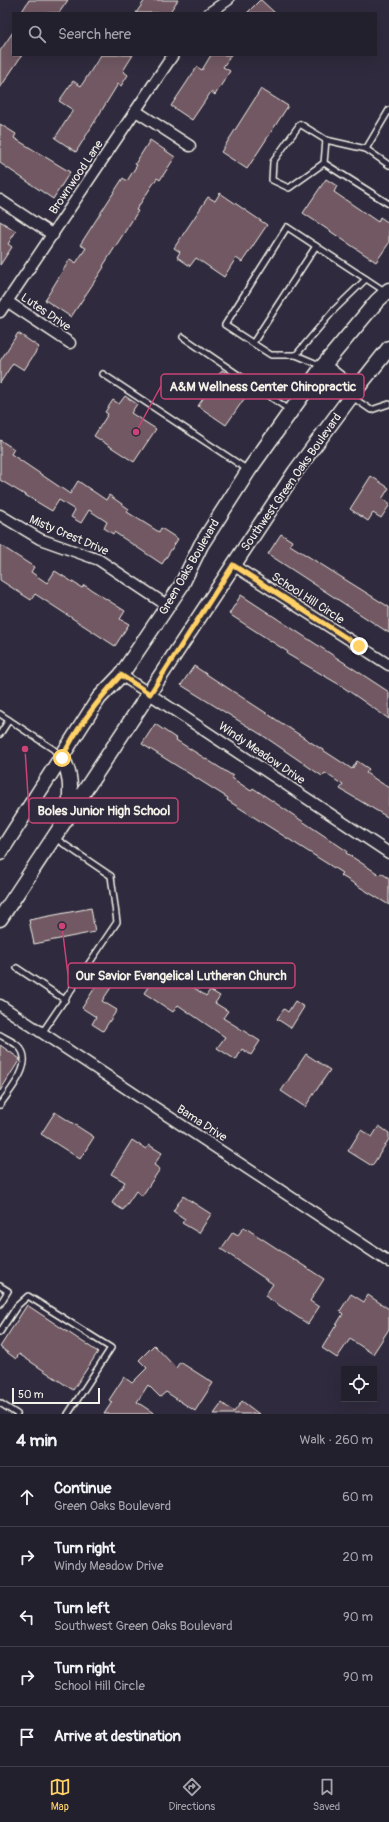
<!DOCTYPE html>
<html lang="en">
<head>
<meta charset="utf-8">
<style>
  :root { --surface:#23202e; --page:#2b2836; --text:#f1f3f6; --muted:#a3a3aa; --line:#403e4a; --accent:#ffd166 }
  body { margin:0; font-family:Pangolin,sans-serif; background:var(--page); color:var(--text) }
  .controls { position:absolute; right:12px; bottom:12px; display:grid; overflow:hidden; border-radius:0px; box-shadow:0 4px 16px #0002 }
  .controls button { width:36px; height:36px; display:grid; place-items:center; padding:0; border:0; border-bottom:1px solid var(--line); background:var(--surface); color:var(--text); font:20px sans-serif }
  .scale { position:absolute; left:12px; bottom:10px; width:88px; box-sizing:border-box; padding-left:4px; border:2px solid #f4f1e8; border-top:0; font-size:11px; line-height:14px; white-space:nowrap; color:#f4f1e8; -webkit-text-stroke:3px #2f2a3d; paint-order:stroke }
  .stop { position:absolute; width:12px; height:12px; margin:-9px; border:3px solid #ffd166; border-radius:50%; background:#fff }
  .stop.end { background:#ffd166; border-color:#fff; box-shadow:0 1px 4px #0008 }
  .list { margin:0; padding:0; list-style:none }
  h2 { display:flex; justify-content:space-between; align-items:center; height:52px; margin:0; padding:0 16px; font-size:17px }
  h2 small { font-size:13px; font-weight:400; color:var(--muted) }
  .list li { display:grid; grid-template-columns:26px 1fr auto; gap:12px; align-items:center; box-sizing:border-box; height:60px; padding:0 16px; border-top:1px solid var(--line) }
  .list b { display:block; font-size:15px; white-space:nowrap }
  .list p { margin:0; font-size:13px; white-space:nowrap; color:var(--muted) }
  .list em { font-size:13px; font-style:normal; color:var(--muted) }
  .icon { flex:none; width:22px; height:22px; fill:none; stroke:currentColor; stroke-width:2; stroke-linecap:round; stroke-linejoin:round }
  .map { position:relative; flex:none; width:389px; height:1414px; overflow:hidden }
  .search { position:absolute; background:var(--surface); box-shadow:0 4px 16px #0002; left:12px; right:12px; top:12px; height:44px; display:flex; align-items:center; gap:10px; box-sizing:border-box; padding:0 14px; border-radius:0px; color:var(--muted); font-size:15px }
  .sheet { height:352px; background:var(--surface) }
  nav { display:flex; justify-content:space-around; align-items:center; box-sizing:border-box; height:56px; border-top:1px solid var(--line); background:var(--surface); font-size:11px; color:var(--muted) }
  nav a { display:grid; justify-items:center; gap:2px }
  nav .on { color:var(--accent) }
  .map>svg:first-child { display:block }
</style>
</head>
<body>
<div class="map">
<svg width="389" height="1414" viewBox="0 0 389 1414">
  <rect width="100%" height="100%" fill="#2f2a3d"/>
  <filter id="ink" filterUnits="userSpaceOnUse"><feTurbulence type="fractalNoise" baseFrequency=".025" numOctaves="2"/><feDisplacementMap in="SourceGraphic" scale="8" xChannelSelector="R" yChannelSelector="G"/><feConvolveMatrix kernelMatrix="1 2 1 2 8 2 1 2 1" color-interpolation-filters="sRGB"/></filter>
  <g filter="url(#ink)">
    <g fill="#715963" stroke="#f4f1e8">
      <polygon points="29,0 68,0 59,13 21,13"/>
      <polygon points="145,0 178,0 169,13 136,13"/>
      <polygon points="260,0 261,0 275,13 247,13"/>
      <polygon points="13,32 13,55 22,55 0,88 0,51"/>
      <polygon points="101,55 133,55 123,71 128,75 121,86 118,84 76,152 55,138 73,110 59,101 73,81 81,86"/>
      <polygon points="211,55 231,55 223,67 230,71 215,95 211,92 192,120 171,106 197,67 202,70"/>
      <polygon points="261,89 288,106 247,169 221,152"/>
      <polygon points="0,124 16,134 14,138 70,172 53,199 0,163"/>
      <polygon points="150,140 175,157 160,180 157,178 136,210 138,211 103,266 104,267 71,317 45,300 70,259 76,263 86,248 80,245 123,178 127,181 137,165 135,164"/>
      <polygon points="326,179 337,186 334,192 378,222 380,217 389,223 389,243 376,262 303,213"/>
      <polygon points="220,193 267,225 242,262 236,258 224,277 196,258 190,266 177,257 180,252 174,248 208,197 215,201"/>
      <polygon points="0,221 16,231 8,244 12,247 0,265"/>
      <polygon points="18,333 39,347 24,370 13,363 0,383 0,361"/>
      <polygon points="222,370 251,389 226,425 198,406"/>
      <polygon points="125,396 137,404 131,413 156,429 134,462 94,436 108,414 105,412 113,400 119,404"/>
      <polygon points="0,440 14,449 11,454 70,494 78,481 106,500 109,495 129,509 127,512 159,532 161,528 178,539 162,564 114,532 113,534 104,528 107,522 89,510 81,523 71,517 75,510 59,500 52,511 0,480"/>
      <polygon points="371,476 389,488 382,499 389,503 389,506 381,518 373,513 368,521 350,509"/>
      <polygon points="281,534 292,541 290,545 389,607 389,633 268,554"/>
      <polygon points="0,545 34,567 31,572 47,583 55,571 82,588 84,585 125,611 120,619 129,624 115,646 35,594 31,600 0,580"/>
      <polygon points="241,595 389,692 389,719 340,685 287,654 288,652 229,614"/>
      <polygon points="194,666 352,769 357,761 369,769 366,773 389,788 389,818 340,789 343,785 325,773 322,776 265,737 181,685"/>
      <polygon points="155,724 177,739 176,740 233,776 232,778 251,791 253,788 347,851 346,853 380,875 381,873 389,878 389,905 340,875 342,873 227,800 228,798 142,744"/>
      <polygon points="91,908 95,932 34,944 29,920"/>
      <polygon points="162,966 206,996 210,990 220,996 215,1003 228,1011 223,1018 260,1041 251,1055 242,1049 236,1060 217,1048 225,1037 178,1005 173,1012 144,993"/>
      <polygon points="101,978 112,986 102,1001 117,1010 103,1031 92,1024 96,1017 82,1008"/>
      <polygon points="295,1001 304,1007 291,1028 277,1019 284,1009 288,1012"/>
      <polygon points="0,1045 20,1059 0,1091"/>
      <polygon points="306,1054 330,1070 305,1107 281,1091"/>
      <polygon points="55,1112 94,1137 80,1159 41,1134"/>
      <polygon points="379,1126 389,1133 389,1139 372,1166 348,1151 361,1130 372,1137"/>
      <polygon points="132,1140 146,1149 149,1145 162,1153 154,1165 160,1169 142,1196 136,1191 123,1210 112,1203 125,1182 111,1174"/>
      <polygon points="183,1196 211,1214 199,1233 182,1223 185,1219 173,1211"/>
      <polygon points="244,1227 324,1279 310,1301 319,1307 308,1324 265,1296 273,1284 221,1249 233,1232 238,1235"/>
      <polygon points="351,1294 364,1302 368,1295 389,1309 389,1329 373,1354 350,1339 337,1358 322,1348 343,1314 340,1311"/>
      <polygon points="27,1305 98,1352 73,1390 19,1354 16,1359 0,1347"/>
      <polygon points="154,1345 176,1368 180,1362 213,1383 195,1411 166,1392 160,1397 148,1385 137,1402 155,1414 104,1414 112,1402 109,1400 124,1377 132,1383 147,1368 139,1360"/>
      <polygon points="242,1401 259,1414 214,1414 222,1403 234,1412"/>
    </g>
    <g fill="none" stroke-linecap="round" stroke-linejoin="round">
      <g stroke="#f4f1e8" stroke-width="8">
        <g id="lane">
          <polyline points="389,110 366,149 389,165"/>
          <polygon points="300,124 326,140 324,163 289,188 272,180 273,162"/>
          <polyline points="326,140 366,149"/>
          <polyline points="324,163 389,204"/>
          <polyline points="183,337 291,411"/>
          <polyline points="253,343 316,246"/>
          <polyline points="296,355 334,310 366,279"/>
          <polyline points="322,366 296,355 271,355 225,325 287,227 386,292"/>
          <polyline points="103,374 248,470"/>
          <polyline points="352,397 371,410 389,404"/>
          <polyline points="0,714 9,720"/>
          <polyline points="0,734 9,720 53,749 60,756"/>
          <polyline points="17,968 65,1000"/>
          <polyline points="42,1033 117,922 111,876 55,838"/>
          <path d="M0,1035C5,1038 12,1041 17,1045C37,1061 10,1090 0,1105"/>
          <polyline points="0,1286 8,1291 0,1304"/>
          <polyline points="0,1332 17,1306 28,1296 111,1348 68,1414"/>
          <polyline points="0,1403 17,1414"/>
        </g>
      </g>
      <g stroke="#f4f1e8" stroke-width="13">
        <g id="street">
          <polyline points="209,13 228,0"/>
          <polyline points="136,111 190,146"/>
          <polyline points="0,200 53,235"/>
          <polyline points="8,302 70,343"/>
          <polyline points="0,312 173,55"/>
          <polyline points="0,515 40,539 99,560 168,606"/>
          <polyline points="233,565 389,665"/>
          <polyline points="121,675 389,853"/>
          <polyline points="0,1005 389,1262"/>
        </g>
      </g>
      <g stroke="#f4f1e8" stroke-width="17">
        <g id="secondary">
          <polyline points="323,366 355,391"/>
          <path d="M62,758C73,776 70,795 69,815"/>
          <polyline points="0,853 99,698 121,675 181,586 201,545 249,470 323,366 377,301 389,290"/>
          <polyline points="0,919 295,472 355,391 389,348"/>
        </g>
      </g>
      <use href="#lane" stroke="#2f2a3d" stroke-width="5"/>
      <use href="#street" stroke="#2f2a3d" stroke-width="10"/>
      <use href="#secondary" stroke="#2f2a3d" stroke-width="14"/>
    </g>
  </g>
  <g fill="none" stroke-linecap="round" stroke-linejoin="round" filter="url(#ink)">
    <path stroke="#ffd166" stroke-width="5" d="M62,758C77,727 98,700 121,675L150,694L233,565L359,646"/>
  </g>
  <g text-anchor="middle" stroke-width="3.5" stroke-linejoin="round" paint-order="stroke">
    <g font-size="12" fill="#f4f1e8" stroke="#2f2a3d">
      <text transform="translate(76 177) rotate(-56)" y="4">Brownwood Lane</text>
      <text transform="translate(46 312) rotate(34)" y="4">Lutes Drive</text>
      <text transform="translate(291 482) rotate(-55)" y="4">Southwest Green Oaks Boulevard</text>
      <text transform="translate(69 535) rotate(23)" y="4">Misty Crest Drive</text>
      <text transform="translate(189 567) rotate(-60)" y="4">Green Oaks Boulevard</text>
      <text transform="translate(308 598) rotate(33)" y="4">School Hill Circle</text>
      <text transform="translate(262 753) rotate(34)" y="4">Windy Meadow Drive</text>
      <text transform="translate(202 1123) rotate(33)" y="4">Bama Drive</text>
    </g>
  </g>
  <path fill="none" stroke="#cc4377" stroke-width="1.5" d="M136 432L161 386M25 749L29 811M62 926L68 975"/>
  <g fill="#cc4377" stroke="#2f2a3d" stroke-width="1.5">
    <circle cx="136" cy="432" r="4"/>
    <circle cx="25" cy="749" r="4"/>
    <circle cx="62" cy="926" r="4"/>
  </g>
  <g fill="#2f2a3d" stroke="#cc4377" stroke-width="1.5">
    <rect x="161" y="374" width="203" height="25" rx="4"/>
    <rect x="29" y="798" width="149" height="25" rx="4"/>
    <rect x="68" y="963" width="227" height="25" rx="4"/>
  </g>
  <g font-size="13" text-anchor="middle" font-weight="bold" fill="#f4f1e8">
    <text x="263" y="391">A&amp;M Wellness Center Chiropractic</text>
    <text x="104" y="815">Boles Junior High School</text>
    <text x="181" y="980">Our Savior Evangelical Lutheran Church</text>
  </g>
</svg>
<div class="controls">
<button><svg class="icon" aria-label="locate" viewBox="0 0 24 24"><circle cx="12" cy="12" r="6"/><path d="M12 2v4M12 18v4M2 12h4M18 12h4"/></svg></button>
</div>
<div class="scale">50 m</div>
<div class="stop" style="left:62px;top:758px"></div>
<div class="stop end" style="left:359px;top:646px"></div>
<div class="search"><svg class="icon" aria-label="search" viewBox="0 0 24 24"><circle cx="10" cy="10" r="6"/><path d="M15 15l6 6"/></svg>Search here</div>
</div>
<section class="sheet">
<h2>4 min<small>Walk · 260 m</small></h2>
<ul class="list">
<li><svg class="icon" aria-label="ahead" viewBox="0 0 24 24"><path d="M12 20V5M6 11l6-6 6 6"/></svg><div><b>Continue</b><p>Green Oaks Boulevard</p></div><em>60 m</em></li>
<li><svg class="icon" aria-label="right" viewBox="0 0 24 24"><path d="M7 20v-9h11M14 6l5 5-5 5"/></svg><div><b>Turn right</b><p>Windy Meadow Drive</p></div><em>20 m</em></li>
<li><svg class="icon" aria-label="left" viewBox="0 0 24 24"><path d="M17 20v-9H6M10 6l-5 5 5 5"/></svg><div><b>Turn left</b><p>Southwest Green Oaks Boulevard</p></div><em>90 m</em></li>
<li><svg class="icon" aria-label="right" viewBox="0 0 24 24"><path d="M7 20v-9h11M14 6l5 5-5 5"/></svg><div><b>Turn right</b><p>School Hill Circle</p></div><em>90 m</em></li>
<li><svg class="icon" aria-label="arrive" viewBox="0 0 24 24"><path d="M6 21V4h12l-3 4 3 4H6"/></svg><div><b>Arrive at destination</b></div></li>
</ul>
</section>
<nav>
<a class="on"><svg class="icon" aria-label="map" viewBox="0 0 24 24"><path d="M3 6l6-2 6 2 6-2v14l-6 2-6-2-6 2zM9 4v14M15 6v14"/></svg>Map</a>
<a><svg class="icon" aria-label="directions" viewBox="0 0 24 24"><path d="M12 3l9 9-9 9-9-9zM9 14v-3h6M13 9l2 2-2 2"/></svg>Directions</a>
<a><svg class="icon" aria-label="saved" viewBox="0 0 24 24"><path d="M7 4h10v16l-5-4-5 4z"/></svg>Saved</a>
</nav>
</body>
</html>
